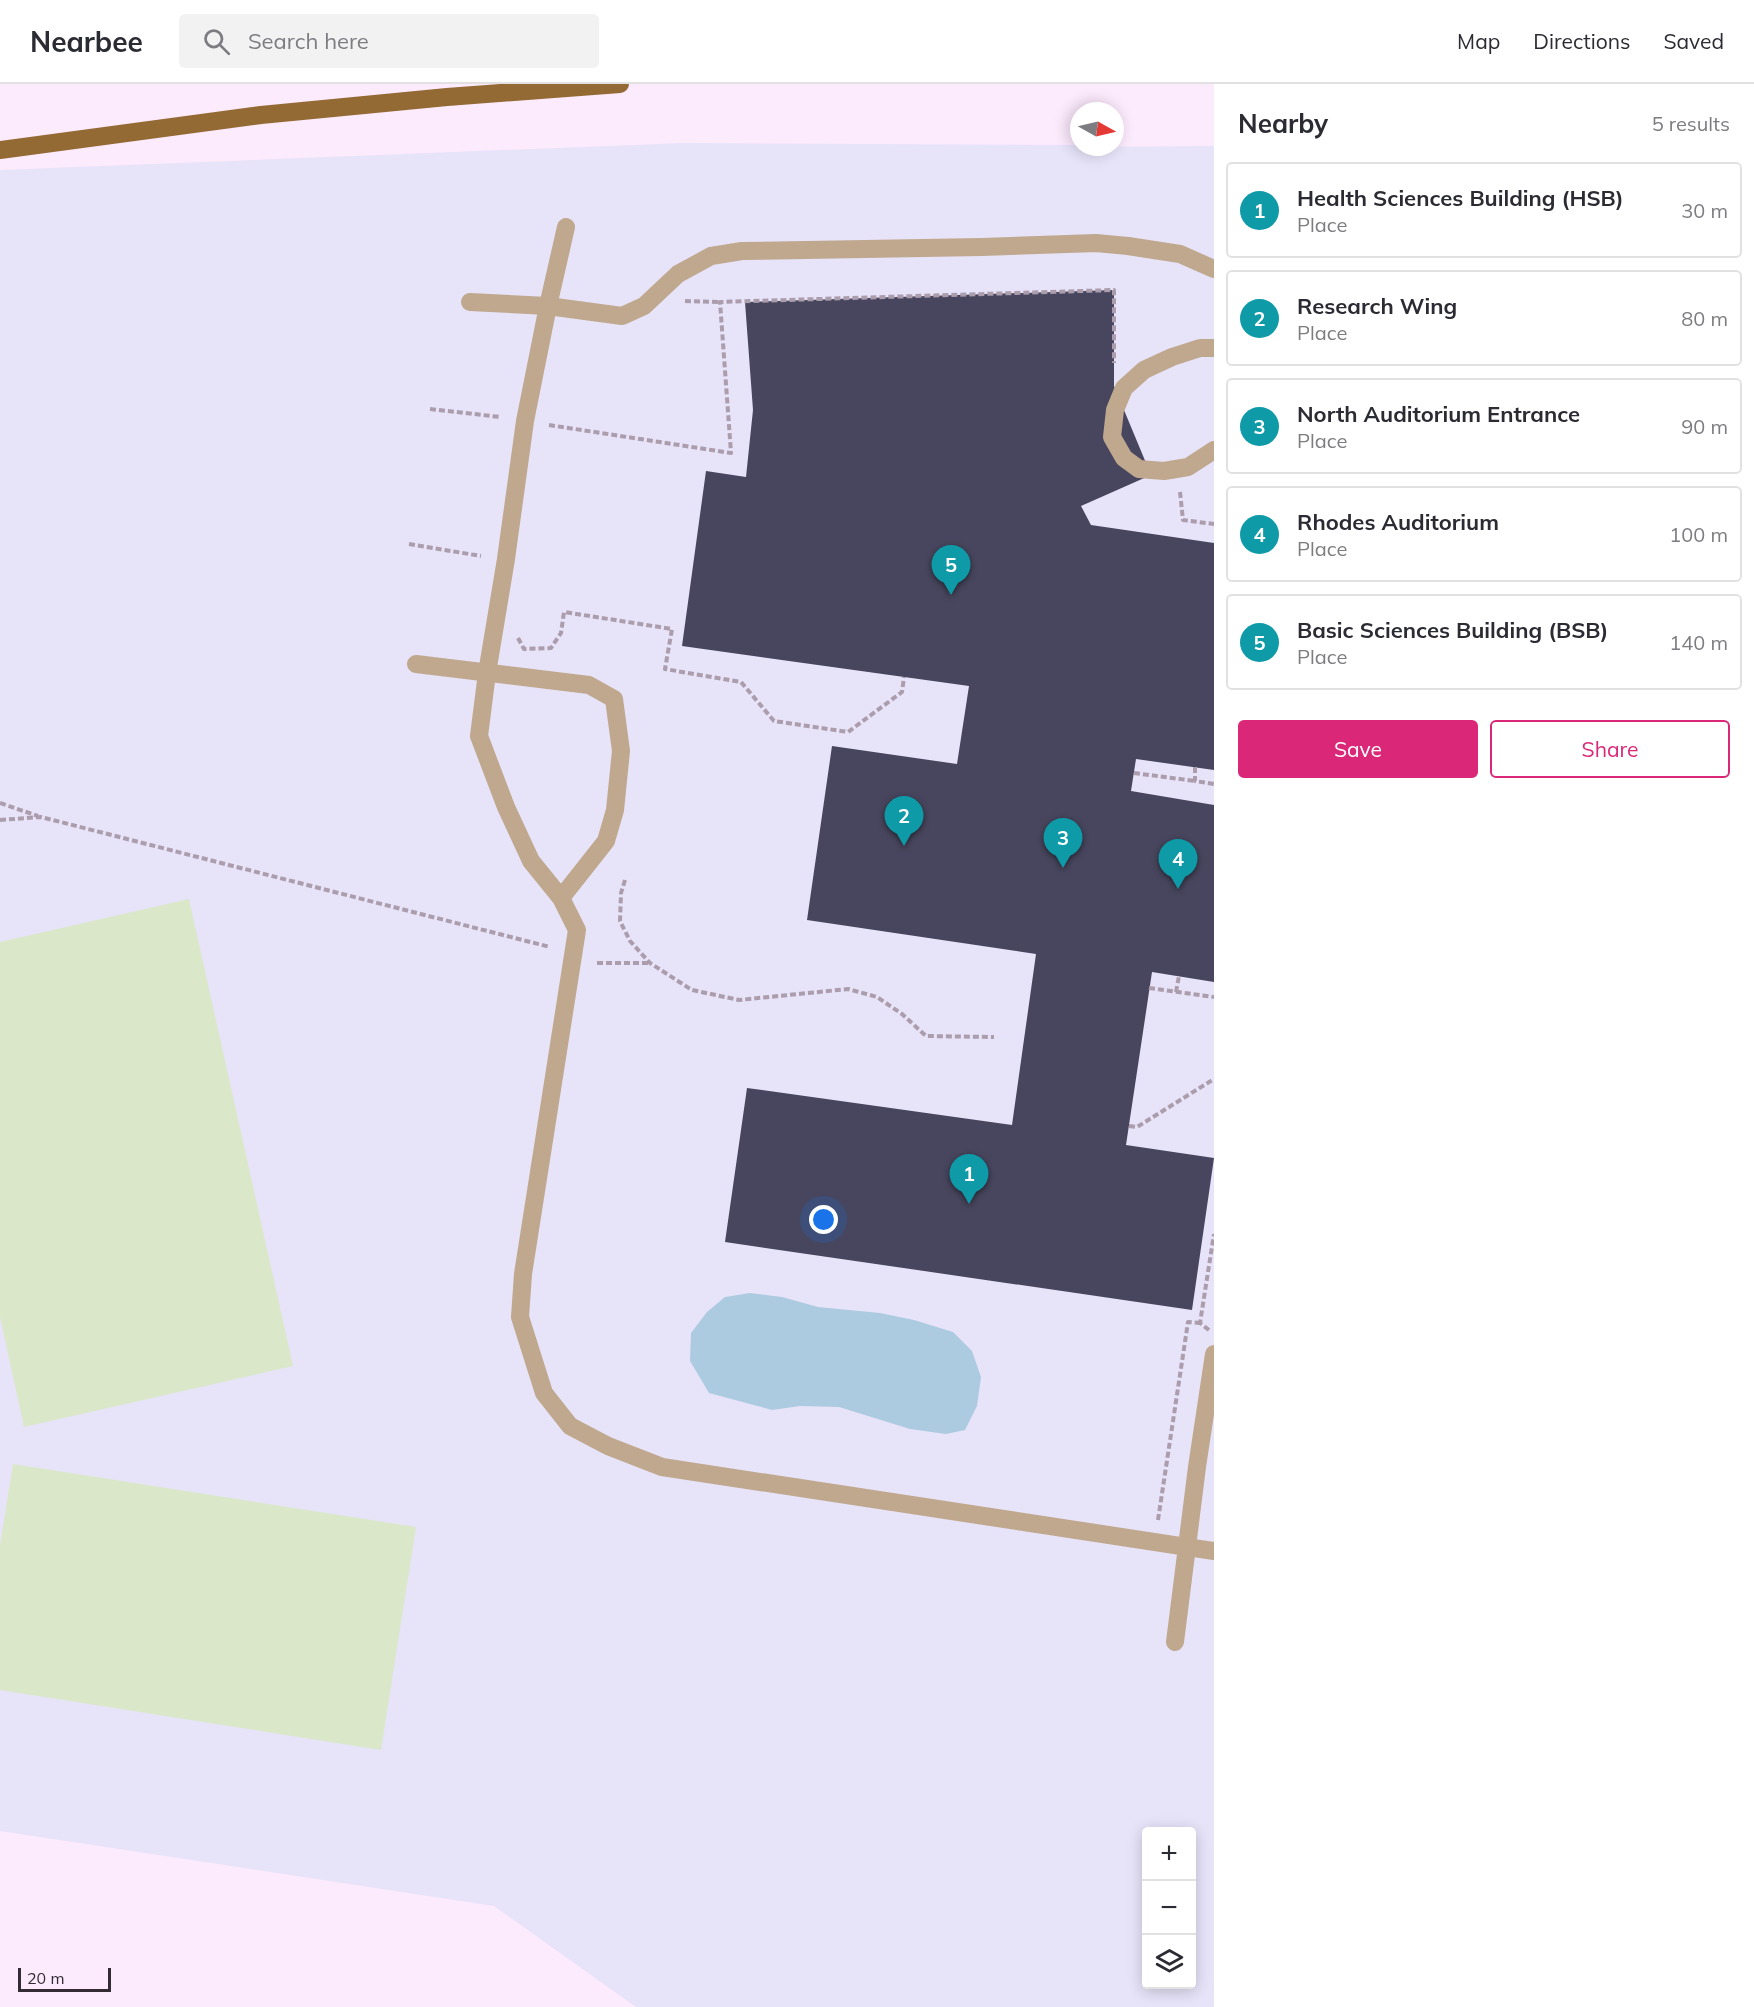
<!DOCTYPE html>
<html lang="en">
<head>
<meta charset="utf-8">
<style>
  :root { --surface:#fff; --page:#f2f2f3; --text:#2b2b33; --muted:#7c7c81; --line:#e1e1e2; --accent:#db2777 }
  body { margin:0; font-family:Mulish,sans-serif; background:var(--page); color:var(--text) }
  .controls { position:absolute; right:18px; bottom:18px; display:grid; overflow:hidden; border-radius:6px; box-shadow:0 3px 15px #0003 }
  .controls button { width:54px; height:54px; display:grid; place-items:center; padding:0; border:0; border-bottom:2px solid var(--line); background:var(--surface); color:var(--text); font:30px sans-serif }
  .compass { position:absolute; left:1070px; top:18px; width:54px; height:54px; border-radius:50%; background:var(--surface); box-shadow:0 3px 15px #0003; rotate:98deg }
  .scale { position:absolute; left:18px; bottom:15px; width:93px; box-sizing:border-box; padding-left:6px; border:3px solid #332b34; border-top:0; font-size:16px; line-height:21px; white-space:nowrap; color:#332b34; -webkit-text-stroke:4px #fceafd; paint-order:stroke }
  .you { position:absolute; left:824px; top:1136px; width:21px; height:21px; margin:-15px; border:4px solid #fff; border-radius:50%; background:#1a73e8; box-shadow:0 0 0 9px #1a73e833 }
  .badge { display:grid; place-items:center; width:39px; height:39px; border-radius:50%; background:var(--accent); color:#fff; font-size:20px; font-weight:700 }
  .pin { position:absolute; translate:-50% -50px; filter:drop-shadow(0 2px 3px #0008) }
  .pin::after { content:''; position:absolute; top:32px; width:21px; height:18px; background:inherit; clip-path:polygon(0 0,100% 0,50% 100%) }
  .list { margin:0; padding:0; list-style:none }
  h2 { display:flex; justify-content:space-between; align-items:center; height:78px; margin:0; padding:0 24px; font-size:26px }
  h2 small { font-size:20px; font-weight:400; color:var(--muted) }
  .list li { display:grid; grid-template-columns:39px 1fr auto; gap:18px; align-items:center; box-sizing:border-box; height:96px; margin:0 12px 12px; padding:0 12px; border:2px solid var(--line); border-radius:6px }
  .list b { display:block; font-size:22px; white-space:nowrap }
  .list p { margin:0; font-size:20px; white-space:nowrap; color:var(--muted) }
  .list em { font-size:20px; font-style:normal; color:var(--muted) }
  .actions { display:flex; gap:12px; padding:18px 24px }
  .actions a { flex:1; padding:14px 0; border:2px solid var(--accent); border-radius:6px; text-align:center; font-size:21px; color:var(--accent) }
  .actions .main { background:var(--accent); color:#fff }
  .icon { flex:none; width:33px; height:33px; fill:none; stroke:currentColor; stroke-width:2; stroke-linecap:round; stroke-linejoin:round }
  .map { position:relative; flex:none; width:1214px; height:1923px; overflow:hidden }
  header { display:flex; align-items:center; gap:36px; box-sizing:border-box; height:84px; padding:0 30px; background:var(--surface); border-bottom:2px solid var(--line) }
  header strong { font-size:28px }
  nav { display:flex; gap:33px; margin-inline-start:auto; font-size:21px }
  .search { width:420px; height:54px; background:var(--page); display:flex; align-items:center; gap:15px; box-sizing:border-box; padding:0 21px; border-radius:6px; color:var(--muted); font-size:22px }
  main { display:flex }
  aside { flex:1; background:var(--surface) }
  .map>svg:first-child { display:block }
</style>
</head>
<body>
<header>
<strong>Nearbee</strong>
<div class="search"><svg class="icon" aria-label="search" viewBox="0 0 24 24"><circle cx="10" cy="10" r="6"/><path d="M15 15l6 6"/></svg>Search here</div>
<nav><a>Map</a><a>Directions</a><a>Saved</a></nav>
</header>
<main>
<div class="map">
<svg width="1214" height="1923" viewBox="0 0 1214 1923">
  <rect width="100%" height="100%" fill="#fceafd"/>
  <path fill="#e7e3f9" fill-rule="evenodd" d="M684,59L1079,61V63L1214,62V1923H636L494,1822L0,1747V86ZM1146,1748H1192V1900H1146Z"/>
  <g fill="#dae8c9">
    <polygon points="189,815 293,1282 24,1343 0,1233 0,858"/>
    <polygon points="13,1380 416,1443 381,1666 0,1606 0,1461"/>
  </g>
  <polygon fill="#adcbe0" points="750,1209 782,1213 818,1223 880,1229 914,1236 953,1248 972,1267 981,1293 977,1322 965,1346 946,1350 910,1345 839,1323 800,1322 772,1326 709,1309 690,1277 691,1249 707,1228 725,1213"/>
  <polygon fill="#47465e" points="1114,206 1114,302 1151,391 1081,422 1091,441 1214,459 1214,686 1136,675 1131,707 1214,721 1214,898 1152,888 1126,1061 1214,1074 1192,1226 725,1158 747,1004 1012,1041 1036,870 807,836 832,662 957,680 969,602 682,562 706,387 746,393 753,326 745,218"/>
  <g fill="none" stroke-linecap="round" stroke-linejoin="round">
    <g stroke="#ab9dac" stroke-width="4" stroke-dasharray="6 3" stroke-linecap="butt">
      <polyline points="685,217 720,218"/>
      <polyline points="430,325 500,333"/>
      <polyline points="549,341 731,369 720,218 1114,206 1114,279"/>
      <polyline points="1180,408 1183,436 1214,440"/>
      <polyline points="409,460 481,472"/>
      <polyline points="518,554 524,565 551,564 561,549 564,528 672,545 665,585 741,598 774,637 848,648 902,608 904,593"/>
      <polyline points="1195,683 1195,697 1214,700"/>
      <polyline points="1134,689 1195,697"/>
      <polyline points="0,719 38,732"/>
      <polyline points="0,736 41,733 550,863"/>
      <polyline points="625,796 621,809 620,837 630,857 650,879 692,906 739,916 848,905 877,913 902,930 926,952 994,953"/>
      <polyline points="597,879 650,879"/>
      <polyline points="1149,904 1214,913"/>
      <polyline points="1176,908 1179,892"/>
      <polyline points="1129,1042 1137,1043 1214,995"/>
      <polyline points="1209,1246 1200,1239 1214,1150"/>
      <polyline points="1158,1436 1188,1238 1200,1239"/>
    </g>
    <g stroke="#bfa88d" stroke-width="18">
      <polyline points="566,143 548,222 525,337 506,475 487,589 479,652 506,723 531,777 561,814 577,846 523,1190 520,1233 544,1309 570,1342 608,1362 662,1383 1214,1467"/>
      <polyline points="470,218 548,222 622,232 644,222 678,190 711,172 742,167 982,163 1096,159 1128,162 1180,170 1214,185"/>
      <polyline points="1214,264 1200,264 1172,273 1144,286 1124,304 1115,326 1112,353 1124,374 1139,385 1164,387 1188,383 1214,366"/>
      <polyline points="416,580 589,601 614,615 621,667 615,726 606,757 561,814"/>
      <polyline points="1175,1558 1197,1383 1214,1270"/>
    </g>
    <polyline stroke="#946a34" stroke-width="18" points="0,66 261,31 447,13 620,0"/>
  </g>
</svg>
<div class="controls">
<button>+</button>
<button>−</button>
<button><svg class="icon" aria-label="layers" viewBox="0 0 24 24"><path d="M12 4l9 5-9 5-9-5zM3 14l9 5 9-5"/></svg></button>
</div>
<svg class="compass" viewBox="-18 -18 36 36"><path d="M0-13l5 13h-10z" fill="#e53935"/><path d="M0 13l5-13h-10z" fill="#7c7c81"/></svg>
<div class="scale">20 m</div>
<div class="you"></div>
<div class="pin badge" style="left:969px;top:1120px;background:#0f9aa8">1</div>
<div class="pin badge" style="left:904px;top:762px;background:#0f9aa8">2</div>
<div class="pin badge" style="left:1063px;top:784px;background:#0f9aa8">3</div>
<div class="pin badge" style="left:1178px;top:805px;background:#0f9aa8">4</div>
<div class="pin badge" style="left:951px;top:511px;background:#0f9aa8">5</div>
</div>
<aside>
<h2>Nearby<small>5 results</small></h2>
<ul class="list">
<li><span class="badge" style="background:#0f9aa8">1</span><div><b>Health Sciences Building (HSB)</b><p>Place</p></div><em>30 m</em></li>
<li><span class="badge" style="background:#0f9aa8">2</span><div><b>Research Wing</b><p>Place</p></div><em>80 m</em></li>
<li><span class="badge" style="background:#0f9aa8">3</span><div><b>North Auditorium Entrance</b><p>Place</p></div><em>90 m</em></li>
<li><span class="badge" style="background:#0f9aa8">4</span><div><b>Rhodes Auditorium</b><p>Place</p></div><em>100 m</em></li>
<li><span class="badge" style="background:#0f9aa8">5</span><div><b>Basic Sciences Building (BSB)</b><p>Place</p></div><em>140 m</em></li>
</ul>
<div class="actions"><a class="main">Save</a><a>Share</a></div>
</aside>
</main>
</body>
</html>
